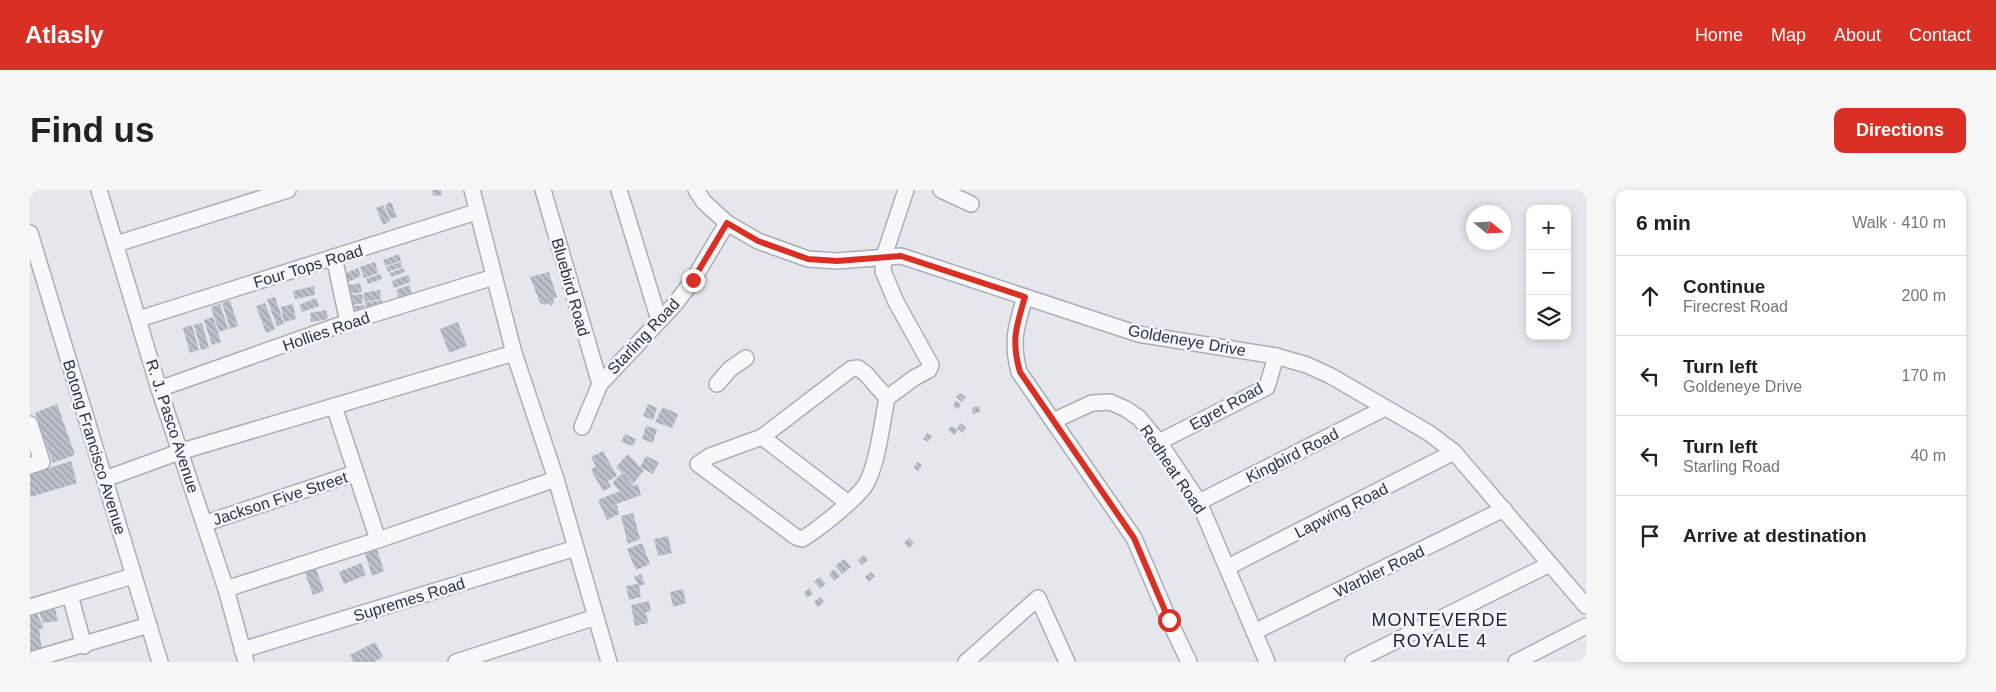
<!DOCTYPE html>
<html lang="en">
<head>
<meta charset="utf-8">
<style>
  :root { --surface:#fff; --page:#f6f6f6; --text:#222; --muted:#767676; --line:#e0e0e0; --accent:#d93025 }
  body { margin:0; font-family:Arial,sans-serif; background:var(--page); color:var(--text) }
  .controls { position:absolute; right:15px; top:15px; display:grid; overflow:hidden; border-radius:10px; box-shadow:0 2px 8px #0003 }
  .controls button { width:45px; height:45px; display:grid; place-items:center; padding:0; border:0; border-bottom:1px solid var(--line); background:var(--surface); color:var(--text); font:25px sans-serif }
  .compass { position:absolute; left:1436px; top:15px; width:45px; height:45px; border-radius:50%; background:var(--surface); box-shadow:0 2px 8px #0003; rotate:108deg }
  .stop { position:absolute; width:15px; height:15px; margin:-11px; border:4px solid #d93025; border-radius:50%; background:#fff }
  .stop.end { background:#d93025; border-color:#fff; box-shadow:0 1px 5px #0008 }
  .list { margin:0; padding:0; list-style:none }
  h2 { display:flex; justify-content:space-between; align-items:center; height:65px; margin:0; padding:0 20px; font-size:21px }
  h2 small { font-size:16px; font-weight:400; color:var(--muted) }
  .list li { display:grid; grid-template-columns:32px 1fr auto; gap:15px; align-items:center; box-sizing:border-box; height:80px; padding:0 20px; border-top:1px solid var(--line) }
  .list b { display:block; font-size:19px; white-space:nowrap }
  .list p { margin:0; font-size:16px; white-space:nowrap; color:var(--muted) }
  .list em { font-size:16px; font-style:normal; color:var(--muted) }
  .icon { flex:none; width:28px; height:28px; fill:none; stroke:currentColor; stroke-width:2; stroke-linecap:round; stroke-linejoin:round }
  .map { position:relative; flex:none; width:1556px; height:472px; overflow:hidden; border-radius:10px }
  header { display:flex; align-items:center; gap:30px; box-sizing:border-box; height:70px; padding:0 25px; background:var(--accent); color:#fff }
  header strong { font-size:24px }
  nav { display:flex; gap:28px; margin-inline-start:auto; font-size:18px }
  .intro { display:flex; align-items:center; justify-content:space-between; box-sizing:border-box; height:120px; padding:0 30px }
  h1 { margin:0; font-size:35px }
  .button { padding:12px 22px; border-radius:10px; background:var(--accent); color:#fff; font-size:18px; font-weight:700 }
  main { display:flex; gap:30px; padding:0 30px }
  aside { flex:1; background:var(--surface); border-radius:10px; box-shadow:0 2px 8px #0003 }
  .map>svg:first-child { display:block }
</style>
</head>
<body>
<header>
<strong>Atlasly</strong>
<nav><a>Home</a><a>Map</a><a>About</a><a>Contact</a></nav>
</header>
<div class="intro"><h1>Find us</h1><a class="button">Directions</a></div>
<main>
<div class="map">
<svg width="1556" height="472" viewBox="0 0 1556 472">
  <defs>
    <pattern id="building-back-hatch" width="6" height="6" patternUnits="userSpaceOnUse" patternTransform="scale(1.25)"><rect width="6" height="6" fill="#bbc0ca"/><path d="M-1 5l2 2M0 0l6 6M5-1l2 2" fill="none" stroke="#989da6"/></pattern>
  </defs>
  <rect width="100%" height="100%" fill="#e4e7ec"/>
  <g fill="url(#building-back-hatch)">
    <polygon points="402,0 411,0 412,5 403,6"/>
    <polygon points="361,12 367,27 360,29 355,15"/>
    <polygon points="353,15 360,31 353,35 346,18"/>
    <polygon points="369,64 371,71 355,76 353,70"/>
    <polygon points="345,72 348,83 334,88 330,77"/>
    <polygon points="371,72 372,77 358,82 356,77"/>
    <polygon points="328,78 331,86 318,92 314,84"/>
    <polygon points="373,78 375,82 361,87 360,83"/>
    <polygon points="519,82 527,107 523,109 524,112 521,116 518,113 515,115 510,113 500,87"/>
    <polygon points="350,84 352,89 338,94 336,89"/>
    <polygon points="378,85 381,92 364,98 362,91"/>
    <polygon points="330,93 332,102 315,105 314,96"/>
    <polygon points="379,95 382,103 369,108 366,100"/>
    <polygon points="284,96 285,105 265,109 263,101"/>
    <polygon points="350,100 351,109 335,112 333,103"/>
    <polygon points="332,104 333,113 317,116 315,106"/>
    <polygon points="245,107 254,134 247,136 237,109"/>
    <polygon points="286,108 289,116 272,122 269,115"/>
    <polygon points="200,110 208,136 200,139 192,113"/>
    <polygon points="352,110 353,120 337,122 335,113"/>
    <polygon points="235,113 245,139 236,143 226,116"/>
    <polygon points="190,114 198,139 189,142 181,117"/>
    <polygon points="263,114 266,129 254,132 251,117"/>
    <polygon points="334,115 335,124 319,127 317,117"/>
    <polygon points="296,120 298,129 281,132 280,123"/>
    <polygon points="183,127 191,152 182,155 174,130"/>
    <polygon points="428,132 437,156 419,163 410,139"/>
    <polygon points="172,133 179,158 171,160 164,135"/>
    <polygon points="162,135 169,160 160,163 153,138"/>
    <polygon points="930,203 936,207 932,212 926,207"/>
    <polygon points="926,211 931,214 928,219 923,216"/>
    <polygon points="27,214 45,265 23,273 5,223"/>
    <polygon points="618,214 627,218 623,230 613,226"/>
    <polygon points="949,216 950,222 943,224 942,218"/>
    <polygon points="633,217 648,224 642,238 625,232"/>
    <polygon points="931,233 936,238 933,243 927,238"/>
    <polygon points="616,236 627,239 623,253 612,249"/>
    <polygon points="922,236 928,240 924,245 918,240"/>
    <polygon points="897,243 902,246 898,252 893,249"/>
    <polygon points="595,244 606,249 603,256 591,252"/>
    <polygon points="573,261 587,286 578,291 581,297 573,301 561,280 566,276 561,267"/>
    <polygon points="598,264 610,277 616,266 629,272 623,284 610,277 614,280 603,294 597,289 603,296 608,294 611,305 581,316 587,315 589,324 577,330 568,310 590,301 582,293 591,284 595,286 593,285 598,279 593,284 586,277"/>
    <polygon points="41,271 47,293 0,307 0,284"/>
    <polygon points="887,272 892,275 888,281 884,278"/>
    <polygon points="603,323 610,349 598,354 591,326"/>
    <polygon points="638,346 642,363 628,366 624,349"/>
    <polygon points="879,348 884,353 879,358 874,353"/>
    <polygon points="612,353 620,374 606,380 597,359"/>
    <polygon points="347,359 354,381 342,386 335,363"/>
    <polygon points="834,365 838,370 832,375 828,370"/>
    <polygon points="814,369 821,377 812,384 805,376"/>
    <polygon points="331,373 336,385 314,394 309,382"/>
    <polygon points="286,379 294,401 283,405 275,383"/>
    <polygon points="804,379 810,386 804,391 799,384"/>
    <polygon points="841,382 845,386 839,392 835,387"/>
    <polygon points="611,384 615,394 609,396 611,407 599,410 596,396 608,394 604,387"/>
    <polygon points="790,387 796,394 790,399 784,391"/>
    <polygon points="779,398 783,403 777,408 774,403"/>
    <polygon points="653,399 656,413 643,417 640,402"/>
    <polygon points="790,407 794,412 788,417 784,412"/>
    <polygon points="619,411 621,421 616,422 618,433 605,436 601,415"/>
    <polygon points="24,414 28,431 13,433 8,418"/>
    <polygon points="0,421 6,422 14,438 9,439 12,460 0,460"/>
    <polygon points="345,452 353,467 344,472 323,472 320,465"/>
  </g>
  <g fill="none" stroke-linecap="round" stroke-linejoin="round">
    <g stroke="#a9aeb7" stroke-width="18">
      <g id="street">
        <polyline points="69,0 129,199 196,399 216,472"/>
        <polyline points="442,0 484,163 526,289 579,472"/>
        <polyline points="513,0 570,194"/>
        <polyline points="589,0 629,130"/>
        <polyline points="666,0 674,12 697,33 728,51 778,69 807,71 871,66 1108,144 1246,166 1277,175 1301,186 1399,243 1424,262 1556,416"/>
        <polyline points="911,0 941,14"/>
        <polyline points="0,43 130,472"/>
        <polyline points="86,54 258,0"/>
        <polyline points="304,67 318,132"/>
        <path d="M995,107C986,137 981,151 989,182L1104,348L1139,430L1159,472"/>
        <polyline points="109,129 446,22"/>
        <polyline points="687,194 700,179 716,168"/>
        <polyline points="129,199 318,132 464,87"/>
        <path d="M857,208L836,184L828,178L821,179L732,247L680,266L668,274L766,347L772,349C786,341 828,308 836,294C848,273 852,232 857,208L884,188L899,180L901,175L866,112L853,81L854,66L876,0"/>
        <polyline points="304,216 348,350"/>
        <polyline points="1023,231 1062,213 1080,212 1096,219 1109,228 1129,252 1169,312 1237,472"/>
        <polyline points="0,234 12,272 0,276"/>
        <polyline points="552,237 570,194 645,114 663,90 697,33"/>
        <polyline points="732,247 818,313"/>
        <polyline points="1129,252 1237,197 1246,166"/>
        <polyline points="75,289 149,262 484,163"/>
        <polyline points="1169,312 1355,218"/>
        <polyline points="176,333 325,283"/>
        <polyline points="1198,377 1424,262"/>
        <polyline points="196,399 348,350 526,289"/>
        <polyline points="40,405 54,456"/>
        <polyline points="0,417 103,386"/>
        <polyline points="1224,442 1474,319"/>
        <polyline points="212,460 546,358"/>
        <polyline points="0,470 119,435"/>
        <polyline points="426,472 566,427"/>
        <polyline points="936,472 1008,408 1037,472"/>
        <polyline points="1323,472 1520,374"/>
        <polyline points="1486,472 1556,436"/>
      </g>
    </g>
    <use href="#street" stroke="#f7f8fa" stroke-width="15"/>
  </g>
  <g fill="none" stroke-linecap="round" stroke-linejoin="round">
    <path stroke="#d93025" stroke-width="6" d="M663,90L697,33L728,51L778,69L807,71L871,66L995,107C986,137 981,151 990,182L1104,348L1139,430"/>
  </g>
  <g text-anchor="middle" stroke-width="5" stroke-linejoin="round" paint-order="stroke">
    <g font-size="16" fill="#2b3445" stroke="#f4f6f9">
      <text transform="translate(278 76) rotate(-17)" y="6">Four Tops Road</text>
      <text transform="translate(541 97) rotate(74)" y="6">Bluebird Road</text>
      <text transform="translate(296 141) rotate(-19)" y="6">Hollies Road</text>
      <text transform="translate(613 146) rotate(-47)" y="6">Starling Road</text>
      <text transform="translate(1157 150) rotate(10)" y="6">Goldeneye Drive</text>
      <text transform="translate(1196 216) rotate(-29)" y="6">Egret Road</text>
      <text transform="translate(143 236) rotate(72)" y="6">R. J. Pasco Avenue</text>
      <text transform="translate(65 257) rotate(73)" y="6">Botong Francisco Avenue</text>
      <text transform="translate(1262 265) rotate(-27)" y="6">Kingbird Road</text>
      <text transform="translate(1143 279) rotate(56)" y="6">Redheat Road</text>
      <text transform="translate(250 308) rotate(-18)" y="6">Jackson Five Street</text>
      <text transform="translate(1311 320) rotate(-27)" y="6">Lapwing Road</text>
      <text transform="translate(1349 381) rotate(-26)" y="6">Warbler Road</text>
      <text transform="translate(379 409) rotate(-17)" y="6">Supremes Road</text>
    </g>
    <g font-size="18" letter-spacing="1" fill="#1d2536" stroke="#f4f6f9">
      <text x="1410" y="436">MONTEVERDE<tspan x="1410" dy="21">ROYALE 4</tspan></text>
    </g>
  </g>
</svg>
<div class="controls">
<button>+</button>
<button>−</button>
<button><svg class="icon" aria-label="layers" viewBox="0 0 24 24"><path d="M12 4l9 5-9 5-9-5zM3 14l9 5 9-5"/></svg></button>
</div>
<svg class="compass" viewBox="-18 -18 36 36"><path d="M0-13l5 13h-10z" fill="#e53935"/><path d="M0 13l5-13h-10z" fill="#767676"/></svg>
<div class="stop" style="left:1139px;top:430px"></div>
<div class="stop end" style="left:663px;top:90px"></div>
</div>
<aside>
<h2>6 min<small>Walk · 410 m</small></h2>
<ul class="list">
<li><svg class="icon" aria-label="ahead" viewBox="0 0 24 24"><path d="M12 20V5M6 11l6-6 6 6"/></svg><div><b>Continue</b><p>Firecrest Road</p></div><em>200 m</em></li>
<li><svg class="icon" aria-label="left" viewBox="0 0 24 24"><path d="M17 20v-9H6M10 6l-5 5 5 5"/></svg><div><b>Turn left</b><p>Goldeneye Drive</p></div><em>170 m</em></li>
<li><svg class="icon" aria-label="left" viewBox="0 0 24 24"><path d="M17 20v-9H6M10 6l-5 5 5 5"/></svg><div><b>Turn left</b><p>Starling Road</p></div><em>40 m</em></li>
<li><svg class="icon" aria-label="arrive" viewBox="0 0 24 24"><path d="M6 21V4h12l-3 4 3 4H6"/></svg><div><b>Arrive at destination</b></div></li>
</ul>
</aside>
</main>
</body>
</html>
